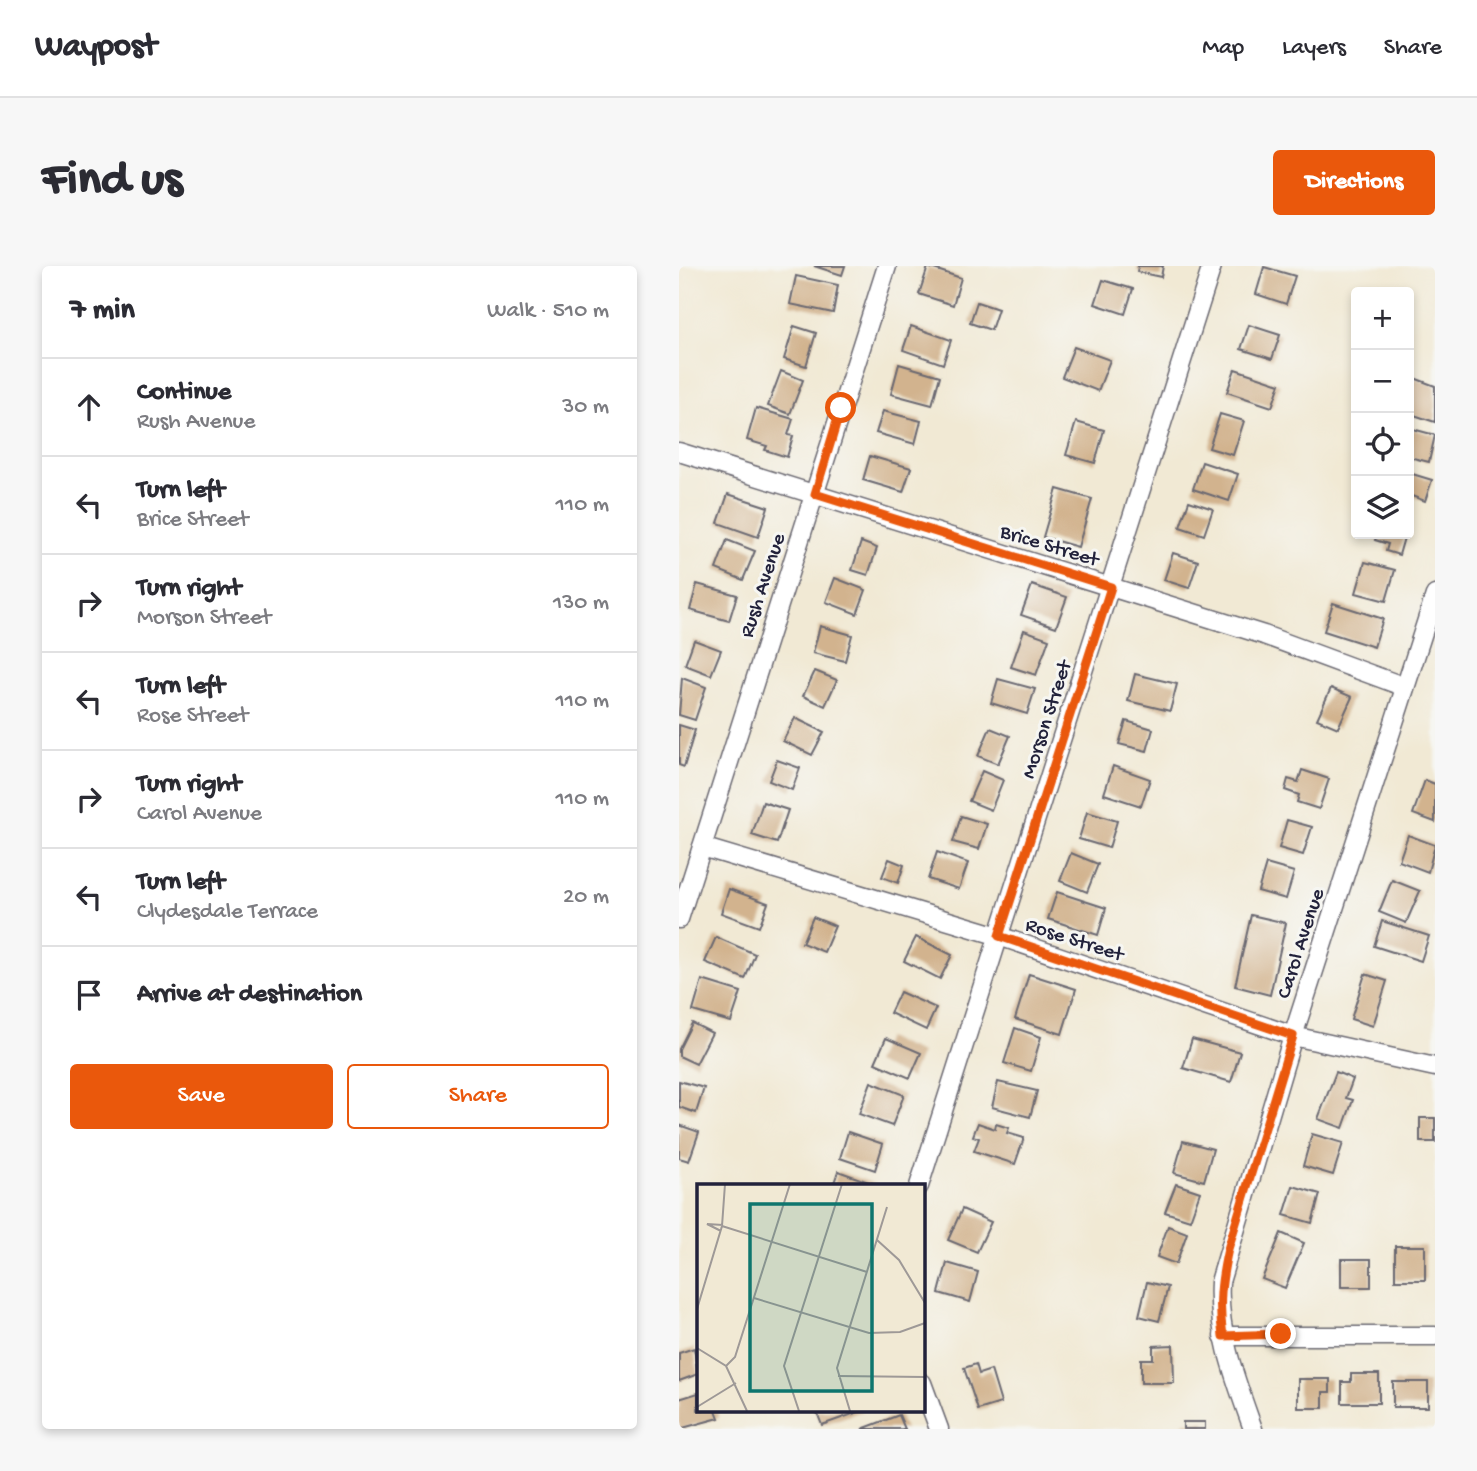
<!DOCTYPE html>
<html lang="en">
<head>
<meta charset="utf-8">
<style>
  :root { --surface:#fff; --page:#f7f7f7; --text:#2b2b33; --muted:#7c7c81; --line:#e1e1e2; --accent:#ea580c }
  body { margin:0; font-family:"Gochi Hand",sans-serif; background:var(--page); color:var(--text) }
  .controls { position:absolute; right:21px; top:21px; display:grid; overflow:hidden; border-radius:7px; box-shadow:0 4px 10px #0003 }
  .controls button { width:63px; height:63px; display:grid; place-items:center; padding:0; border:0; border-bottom:2px solid var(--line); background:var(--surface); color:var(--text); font:35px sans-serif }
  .stop { position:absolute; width:21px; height:21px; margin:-16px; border:5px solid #ea580c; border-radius:50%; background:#fff }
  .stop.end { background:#ea580c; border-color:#fff; box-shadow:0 2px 7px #0008 }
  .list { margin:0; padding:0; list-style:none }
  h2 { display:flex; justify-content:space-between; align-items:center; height:91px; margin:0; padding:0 28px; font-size:30px }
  h2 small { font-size:23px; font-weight:400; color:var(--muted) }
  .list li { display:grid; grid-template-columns:46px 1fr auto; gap:21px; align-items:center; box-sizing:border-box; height:98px; padding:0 28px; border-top:2px solid var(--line) }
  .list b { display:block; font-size:26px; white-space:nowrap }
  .list p { margin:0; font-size:23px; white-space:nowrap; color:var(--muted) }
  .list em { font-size:23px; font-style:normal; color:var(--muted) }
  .actions { display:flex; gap:14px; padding:21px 28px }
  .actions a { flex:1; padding:16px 0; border:2px solid var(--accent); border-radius:7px; text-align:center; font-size:24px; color:var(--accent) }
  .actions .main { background:var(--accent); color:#fff }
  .icon { flex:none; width:38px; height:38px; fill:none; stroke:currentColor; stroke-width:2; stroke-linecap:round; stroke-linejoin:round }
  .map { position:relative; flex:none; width:756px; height:1163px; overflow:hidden; border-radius:7px }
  header { display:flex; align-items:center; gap:42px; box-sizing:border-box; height:98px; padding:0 35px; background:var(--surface); border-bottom:2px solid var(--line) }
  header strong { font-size:33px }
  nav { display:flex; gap:38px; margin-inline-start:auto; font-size:24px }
  .intro { display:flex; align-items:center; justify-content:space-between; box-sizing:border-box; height:168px; padding:0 42px }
  h1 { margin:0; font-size:49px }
  .button { padding:18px 32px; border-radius:7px; background:var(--accent); color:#fff; font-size:24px; font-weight:700 }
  main { display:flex; gap:42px; padding:0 42px }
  aside { flex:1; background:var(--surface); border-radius:7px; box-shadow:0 4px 10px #0003 }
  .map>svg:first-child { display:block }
</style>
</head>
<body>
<header>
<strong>Waypost</strong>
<nav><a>Map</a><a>Layers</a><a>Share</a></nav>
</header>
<div class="intro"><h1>Find us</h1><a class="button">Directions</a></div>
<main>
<aside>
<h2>7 min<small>Walk · 510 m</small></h2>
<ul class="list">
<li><svg class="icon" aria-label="ahead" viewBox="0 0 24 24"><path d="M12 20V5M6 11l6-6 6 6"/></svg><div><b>Continue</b><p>Rush Avenue</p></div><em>30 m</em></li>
<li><svg class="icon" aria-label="left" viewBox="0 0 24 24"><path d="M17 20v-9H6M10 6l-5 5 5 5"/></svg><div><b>Turn left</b><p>Brice Street</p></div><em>110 m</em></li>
<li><svg class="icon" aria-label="right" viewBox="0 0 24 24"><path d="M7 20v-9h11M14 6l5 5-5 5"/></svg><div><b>Turn right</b><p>Morson Street</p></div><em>130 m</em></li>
<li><svg class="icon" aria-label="left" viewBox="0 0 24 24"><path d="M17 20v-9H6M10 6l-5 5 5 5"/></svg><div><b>Turn left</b><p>Rose Street</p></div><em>110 m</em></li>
<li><svg class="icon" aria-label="right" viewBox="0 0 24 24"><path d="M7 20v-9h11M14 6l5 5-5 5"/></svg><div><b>Turn right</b><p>Carol Avenue</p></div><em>110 m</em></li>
<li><svg class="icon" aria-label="left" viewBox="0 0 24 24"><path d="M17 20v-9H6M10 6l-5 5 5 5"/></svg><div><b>Turn left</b><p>Clydesdale Terrace</p></div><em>20 m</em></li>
<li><svg class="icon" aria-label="arrive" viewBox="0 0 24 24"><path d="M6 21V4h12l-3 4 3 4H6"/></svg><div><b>Arrive at destination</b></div></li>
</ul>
<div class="actions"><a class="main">Save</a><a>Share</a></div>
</aside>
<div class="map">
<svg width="756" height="1163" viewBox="0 0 756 1163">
  <rect width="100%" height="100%" fill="#f6f6f2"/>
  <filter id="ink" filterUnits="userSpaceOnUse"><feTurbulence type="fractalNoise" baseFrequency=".0143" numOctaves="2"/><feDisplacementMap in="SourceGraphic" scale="14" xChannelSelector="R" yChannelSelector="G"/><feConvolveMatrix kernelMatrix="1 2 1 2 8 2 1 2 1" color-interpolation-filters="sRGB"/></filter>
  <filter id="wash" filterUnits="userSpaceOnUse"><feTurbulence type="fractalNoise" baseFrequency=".00686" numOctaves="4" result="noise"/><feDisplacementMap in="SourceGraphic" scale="28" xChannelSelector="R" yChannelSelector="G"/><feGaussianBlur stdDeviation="1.57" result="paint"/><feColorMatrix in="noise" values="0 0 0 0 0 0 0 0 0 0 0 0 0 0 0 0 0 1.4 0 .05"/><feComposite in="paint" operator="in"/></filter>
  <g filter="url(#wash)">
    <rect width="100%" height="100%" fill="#f1e9d4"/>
    <g id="blocks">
      <g fill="#d2b38e">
        <polygon points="135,0 166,0 163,9"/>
        <polygon points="459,0 484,0 482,11 458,6"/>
        <polygon points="249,1 282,12 274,39 240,28"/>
        <polygon points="585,1 616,10 607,38 577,28"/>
        <polygon points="117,10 159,19 154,47 111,38"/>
        <polygon points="424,14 454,23 446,48 416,38"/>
        <polygon points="298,36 319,43 312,64 291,57"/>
        <polygon points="570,59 601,69 593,93 562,83"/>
        <polygon points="115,60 137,67 127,100 105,93"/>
        <polygon points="232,60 272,74 264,98 224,84"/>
        <polygon points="395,81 431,94 419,125 383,111"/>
        <polygon points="220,98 261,110 253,139 212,128"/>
        <polygon points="556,103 601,118 593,141 548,126"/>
        <polygon points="102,105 124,114 111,148 89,140"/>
        <polygon points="730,110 756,120 756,156 732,148"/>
        <polygon points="77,142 114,153 109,169 114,170 108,191 86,184 88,180 68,174"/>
        <polygon points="204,145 242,155 236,178 197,167"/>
        <polygon points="541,148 565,155 554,189 530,182"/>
        <polygon points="397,156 425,164 416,197 387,189"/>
        <polygon points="730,162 756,169 750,196 730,191"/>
        <polygon points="191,190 232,202 224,226 184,214"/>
        <polygon points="523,196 559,208 550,235 514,223"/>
        <polygon points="730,207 753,214 746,235 730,229"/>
        <polygon points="378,223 413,233 399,281 364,271"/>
        <polygon points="49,228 89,241 79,271 39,257"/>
        <polygon points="510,235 534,243 525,269 501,261"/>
        <polygon points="698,268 726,268 720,289 707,285 709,278 696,274"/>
        <polygon points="48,274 76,285 64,314 37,303"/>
        <polygon points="182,276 198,282 189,309 173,304"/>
        <polygon points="494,287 519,295 510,322 485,314"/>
        <polygon points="686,296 716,304 707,335 677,327"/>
        <polygon points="156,312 187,324 178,348 147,336"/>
        <polygon points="18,318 58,329 50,355 11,344"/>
        <polygon points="353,319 388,331 377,361 342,349"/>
        <polygon points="654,337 704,353 695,381 645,365"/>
        <polygon points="141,360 173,369 166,395 134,387"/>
        <polygon points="345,364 370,373 357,409 332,401"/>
        <polygon points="15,374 42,384 32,409 6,399"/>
        <polygon points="136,405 158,414 146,440 124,430"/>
        <polygon points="456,408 498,418 491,445 449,435"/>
        <polygon points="3,412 27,421 16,454 0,449"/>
        <polygon points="319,413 356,423 348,448 312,437"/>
        <polygon points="652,422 673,431 659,462 638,453"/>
        <polygon points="116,452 145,466 133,489 104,475"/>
        <polygon points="447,455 474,463 468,485 440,478"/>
        <polygon points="0,459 16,464 5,501 0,499"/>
        <polygon points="311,462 331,470 319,498 299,490"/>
        <polygon points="98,494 121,502 113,524 90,515"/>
        <polygon points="434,500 471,513 462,540 425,528"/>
        <polygon points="623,504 650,513 640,543 618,536 620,529 606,524 609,513 619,516"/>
        <polygon points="303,505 324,514 312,544 290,535"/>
        <polygon points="746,514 756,518 756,556 734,548"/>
        <polygon points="84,536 109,544 98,577 73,569"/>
        <polygon points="408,546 438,555 430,582 400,573"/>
        <polygon points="282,550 308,558 300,583 274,576"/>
        <polygon points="608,554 633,561 624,589 600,582"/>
        <polygon points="729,569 756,579 749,606 720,595"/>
        <polygon points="258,586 289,597 280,623 249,613"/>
        <polygon points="392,587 419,598 408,626 381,615"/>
        <polygon points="210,593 225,599 219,617 203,611"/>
        <polygon points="587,598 615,606 607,633 579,625"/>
        <polygon points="713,614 741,625 727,657 700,646"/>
        <polygon points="50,623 89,637 80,661 42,647"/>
        <polygon points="378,626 427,642 419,669 369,653"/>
        <polygon points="572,649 607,657 591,729 556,720"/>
        <polygon points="134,651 156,660 145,686 123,677"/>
        <polygon points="703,655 750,670 742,695 695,680"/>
        <polygon points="37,671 76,688 66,713 26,696"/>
        <polygon points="237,671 273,689 261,713 225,695"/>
        <polygon points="350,708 397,723 383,768 336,753"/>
        <polygon points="686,708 708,715 694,760 672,753"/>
        <polygon points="23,714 62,726 52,756 14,745"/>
        <polygon points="221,726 257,742 247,764 211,747"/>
        <polygon points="13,757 33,767 17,798 0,790 0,783"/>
        <polygon points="336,762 362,771 352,805 325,797"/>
        <polygon points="207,772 242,787 231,812 196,797"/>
        <polygon points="513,773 561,786 552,816 504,802"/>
        <polygon points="657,806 674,813 667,832 674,834 664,862 639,853"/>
        <polygon points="0,815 25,822 17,847 0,841"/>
        <polygon points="192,816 225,829 213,860 180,848"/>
        <polygon points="319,816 358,825 351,851 313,841"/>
        <rect x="741" y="852" width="15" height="24"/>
        <polygon points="299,857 316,863 317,858 330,862 328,867 345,872 336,898 295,885 300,872 294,870"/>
        <polygon points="0,859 20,866 10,895 0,892"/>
        <polygon points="169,866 204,878 196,904 161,892"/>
        <polygon points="633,868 664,877 654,909 624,900"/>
        <polygon points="504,875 534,883 525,915 495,907"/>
        <polygon points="159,905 198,919 198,920 154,920"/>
        <polygon points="497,918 521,926 511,954 486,946"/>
        <polygon points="614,920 641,928 633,957 605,949"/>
        <polygon points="283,943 312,956 298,986 269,974"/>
        <polygon points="489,960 508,967 497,998 478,991"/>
        <polygon points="602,967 625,977 606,1022 583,1013"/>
        <rect x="716" y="980" width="30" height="34"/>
        <rect x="662" y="993" width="30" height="28"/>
        <polygon points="268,997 299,1006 291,1036 260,1027"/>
        <polygon points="468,1016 489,1021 480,1055 460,1050"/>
        <polygon points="494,1079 495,1117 462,1117 462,1093 474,1093 474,1080"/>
        <polygon points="15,1082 19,1108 0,1115 0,1087"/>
        <polygon points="297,1098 300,1108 312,1104 322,1137 299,1144 285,1102"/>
        <polygon points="672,1108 700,1108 700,1137 663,1137 663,1116 672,1116"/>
        <polygon points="619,1113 651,1113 651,1126 644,1126 644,1142 619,1142"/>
        <rect x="714" y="1116" width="35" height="25"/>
        <polygon points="19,1127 19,1144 37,1144 40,1152 0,1163 0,1133"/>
        <polygon points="137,1144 185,1144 143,1159"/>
        <polygon points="220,1149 226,1163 183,1163"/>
        <rect x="504" y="1156" width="22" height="7"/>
      </g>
    </g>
  </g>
  <g filter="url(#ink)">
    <use href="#blocks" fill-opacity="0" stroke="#6a6871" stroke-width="2"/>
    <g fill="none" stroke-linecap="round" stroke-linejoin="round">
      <g stroke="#6a6871" stroke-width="21">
        <g id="street">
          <polyline points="0,186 585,369 726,421"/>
          <polyline points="23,581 320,670 614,770 756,801"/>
          <polyline points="0,653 208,0"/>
          <polyline points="240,920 533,0"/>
          <polyline points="544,1070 756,1070"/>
          <polyline points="243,1117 260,1163"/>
          <path d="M574,1163C557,1115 538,1067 541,1016L614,770L756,329"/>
        </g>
      </g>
      <use href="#street" stroke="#fff" stroke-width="18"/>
    </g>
  </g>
  <g fill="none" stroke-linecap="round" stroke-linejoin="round" filter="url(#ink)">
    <path stroke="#ea580c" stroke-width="9" d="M162,142L136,228L432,321L320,670L614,770L549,983C542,1014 539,1039 544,1070L602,1068"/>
  </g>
  <g text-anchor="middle" stroke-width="6" stroke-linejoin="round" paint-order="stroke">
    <g font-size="21" fill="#22223b" stroke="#f6f6f2">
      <text transform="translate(371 278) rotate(17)" y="7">Brice Street</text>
      <text transform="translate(82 319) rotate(-72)" y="7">Rush Avenue</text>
      <text transform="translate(366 453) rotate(-72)" y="7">Morson Street</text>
      <text transform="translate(396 672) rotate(18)" y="7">Rose Street</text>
      <text transform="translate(620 677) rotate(-72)" y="7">Carol Avenue</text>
    </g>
  </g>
  <g transform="translate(18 918)">
    <rect width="228" height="228" fill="#f1e9d4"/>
    <path fill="none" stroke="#9e9997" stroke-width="2" d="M25,42L170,88M24,47L10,40L26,41M180,56L202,76L228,119M57,114L172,149L203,148L228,139M0,125L25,42L28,0M0,164L29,182L50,227M29,182L38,173L93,0M141,192L228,193M0,223L39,199M102,227L87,182L145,0M153,227L140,184L190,23"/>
    <path fill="#0f766e" fill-opacity="0.15" stroke="#0f766e" stroke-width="3.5" d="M53,20H175V207H53Z"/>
    <rect width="228" height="228" fill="none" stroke="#22223b" stroke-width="3.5"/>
  </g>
</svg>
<div class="controls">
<button>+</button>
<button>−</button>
<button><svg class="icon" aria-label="locate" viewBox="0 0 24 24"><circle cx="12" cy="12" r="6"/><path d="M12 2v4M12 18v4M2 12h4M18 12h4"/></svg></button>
<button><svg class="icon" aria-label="layers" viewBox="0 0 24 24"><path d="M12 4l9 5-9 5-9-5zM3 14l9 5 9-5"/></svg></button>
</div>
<div class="stop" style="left:162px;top:142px"></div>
<div class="stop end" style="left:602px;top:1068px"></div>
</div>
</main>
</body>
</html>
